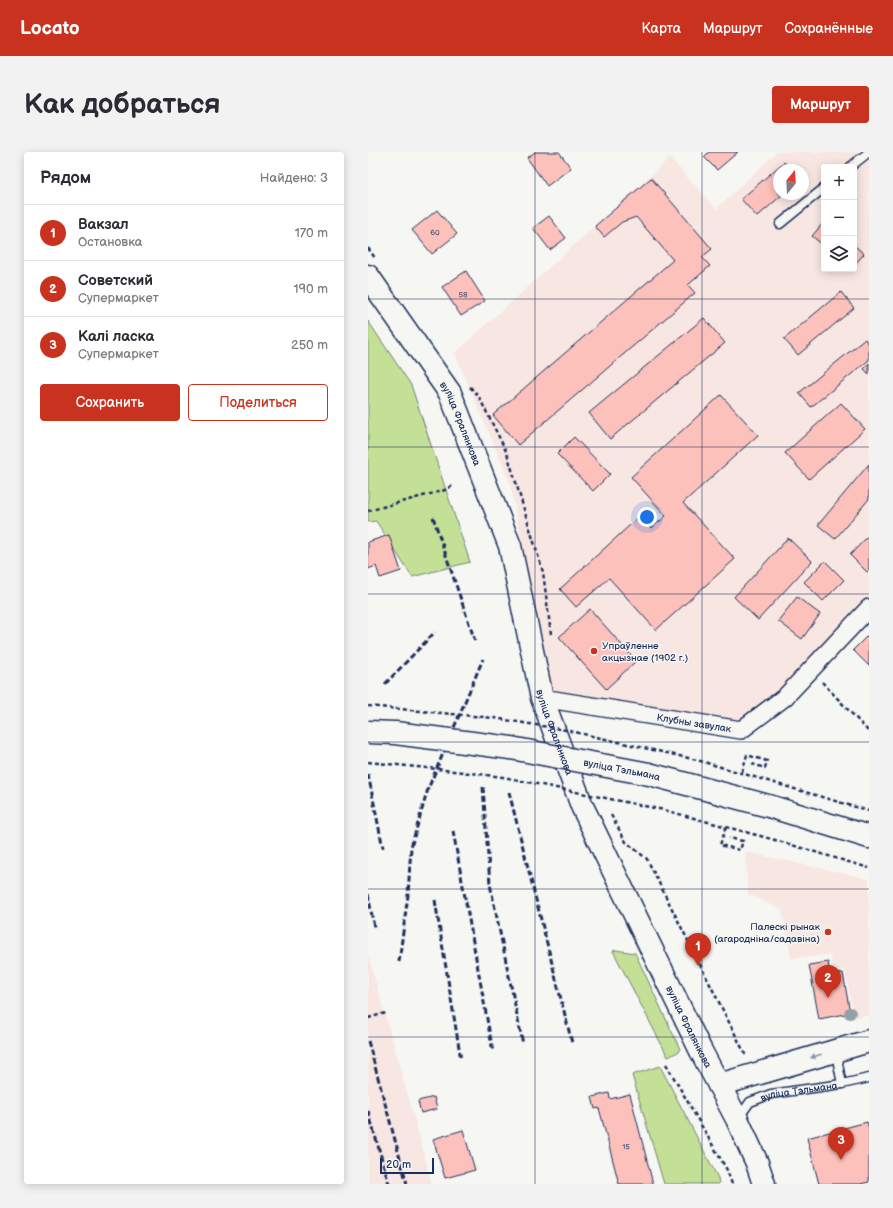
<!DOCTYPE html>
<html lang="ru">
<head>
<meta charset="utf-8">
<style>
  :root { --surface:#fff; --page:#f2f2f3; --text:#2b2b33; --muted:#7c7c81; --line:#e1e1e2; --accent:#c8321e }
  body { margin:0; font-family:"Balsamiq Sans",sans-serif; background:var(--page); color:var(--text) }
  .controls { position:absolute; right:12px; top:12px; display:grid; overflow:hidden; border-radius:4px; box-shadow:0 2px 10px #0003 }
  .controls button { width:36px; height:36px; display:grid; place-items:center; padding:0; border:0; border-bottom:1px solid var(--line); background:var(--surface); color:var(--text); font:20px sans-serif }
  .compass { position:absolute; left:405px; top:12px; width:36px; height:36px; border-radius:50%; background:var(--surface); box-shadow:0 2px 10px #0003; rotate:18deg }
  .scale { position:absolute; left:12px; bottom:10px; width:54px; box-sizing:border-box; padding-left:4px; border:2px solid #1b2f5e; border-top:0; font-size:11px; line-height:14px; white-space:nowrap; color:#1b2f5e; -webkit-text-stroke:3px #f6f6f2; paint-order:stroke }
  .you { position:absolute; left:279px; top:365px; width:14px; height:14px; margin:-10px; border:3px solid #fff; border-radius:50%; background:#1a73e8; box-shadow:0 0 0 6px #1a73e833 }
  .badge { display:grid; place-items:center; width:26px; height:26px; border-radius:50%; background:var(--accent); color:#fff; font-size:13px; font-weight:700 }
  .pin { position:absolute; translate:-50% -33px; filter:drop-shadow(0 1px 2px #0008) }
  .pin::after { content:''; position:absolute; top:21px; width:14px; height:12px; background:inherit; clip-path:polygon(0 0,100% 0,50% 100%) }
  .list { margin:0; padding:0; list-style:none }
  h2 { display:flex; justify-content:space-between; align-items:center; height:52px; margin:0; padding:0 16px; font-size:17px }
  h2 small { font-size:13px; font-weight:400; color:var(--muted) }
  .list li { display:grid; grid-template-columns:26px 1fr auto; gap:12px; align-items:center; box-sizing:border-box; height:56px; padding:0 16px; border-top:1px solid var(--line) }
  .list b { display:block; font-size:15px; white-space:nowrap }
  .list p { margin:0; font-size:13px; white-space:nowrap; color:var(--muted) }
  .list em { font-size:13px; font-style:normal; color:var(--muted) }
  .actions { display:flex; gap:8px; padding:12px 16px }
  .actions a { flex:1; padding:9px 0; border:1px solid var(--accent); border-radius:4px; text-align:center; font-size:14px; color:var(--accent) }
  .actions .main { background:var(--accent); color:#fff }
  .icon { flex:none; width:22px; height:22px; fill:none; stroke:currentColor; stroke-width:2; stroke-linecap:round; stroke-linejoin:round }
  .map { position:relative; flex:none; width:501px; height:1032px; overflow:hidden; border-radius:4px }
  header { display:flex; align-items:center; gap:24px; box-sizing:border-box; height:56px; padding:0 20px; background:var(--accent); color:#fff }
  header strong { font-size:19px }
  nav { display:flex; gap:22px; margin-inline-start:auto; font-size:14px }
  .intro { display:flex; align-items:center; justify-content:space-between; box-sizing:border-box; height:96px; padding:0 24px }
  h1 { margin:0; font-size:28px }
  .button { padding:10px 18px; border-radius:4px; background:var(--accent); color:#fff; font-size:14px; font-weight:700 }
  main { display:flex; gap:24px; padding:0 24px }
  aside { flex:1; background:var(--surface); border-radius:4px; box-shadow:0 2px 10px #0003 }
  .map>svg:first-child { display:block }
</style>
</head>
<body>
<header>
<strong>Locato</strong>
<nav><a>Карта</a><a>Маршрут</a><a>Сохранённые</a></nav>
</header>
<div class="intro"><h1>Как добраться</h1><a class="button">Маршрут</a></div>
<main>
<aside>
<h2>Рядом<small>Найдено: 3</small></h2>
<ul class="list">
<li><span class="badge">1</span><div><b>Вакзал</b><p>Остановка</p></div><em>170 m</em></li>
<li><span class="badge">2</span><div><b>Советский</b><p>Супермаркет</p></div><em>190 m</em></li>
<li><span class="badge">3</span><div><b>Калі ласка</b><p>Супермаркет</p></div><em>250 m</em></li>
</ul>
<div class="actions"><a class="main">Сохранить</a><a>Поделиться</a></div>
</aside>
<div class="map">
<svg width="501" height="1032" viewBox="0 0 501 1032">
  <rect width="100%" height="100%" fill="#f6f6f2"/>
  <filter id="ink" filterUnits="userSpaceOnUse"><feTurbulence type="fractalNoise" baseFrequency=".025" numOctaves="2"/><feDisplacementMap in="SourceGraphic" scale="8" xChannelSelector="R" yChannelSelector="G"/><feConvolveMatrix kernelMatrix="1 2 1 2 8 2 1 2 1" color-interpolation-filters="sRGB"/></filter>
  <g filter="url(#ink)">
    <g fill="#f8e6e2" fill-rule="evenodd">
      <path d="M409,0H501V452L440,512L385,561L362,569L183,543L142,331L87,201L302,6L348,57ZM456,15H486V117H456ZM411,18H435V42H411Z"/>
      <polygon points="377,700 501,727 501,863 486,866 477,817 465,819 462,803 423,806 414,758 380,742"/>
      <polygon points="0,803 41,947 64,1032 0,1032"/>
    </g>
    <g fill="#c4df96" stroke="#70877a">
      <polygon points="0,169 43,233 102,410 44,425 8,369 0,370"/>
      <polygon points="248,798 267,801 312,897 310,900 300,905 245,799"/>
      <polygon points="292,914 350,1026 351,1032 296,1032 264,923"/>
    </g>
    <g fill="#fdc1bb" stroke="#1b2f5e">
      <polygon points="167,0 191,0 203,16 179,34 159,6"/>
      <polygon points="341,0 370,0 349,18 336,5"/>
      <polygon points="416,10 423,18 411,18 411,42 415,42 389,65 373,47"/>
      <polygon points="283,26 344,97 334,105 342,114 320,133 327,141 150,293 125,263 305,108 268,65 254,70 236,85 227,74"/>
      <polygon points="69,58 89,82 64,102 44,78"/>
      <polygon points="181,64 198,86 182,98 165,76"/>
      <polygon points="456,70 456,94 444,84"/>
      <polygon points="486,93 496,102 486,113"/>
      <polygon points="98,119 117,149 93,164 74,135"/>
      <polygon points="473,140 486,156 430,203 416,187"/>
      <polygon points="336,166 357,191 242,287 221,261"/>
      <polygon points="497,187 501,192 501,208 443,255 431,241"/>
      <polygon points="501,211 501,222 496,217"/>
      <polygon points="353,243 390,283 315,351 367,407 288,478 241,426 208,455 192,437 273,363 284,376 298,364 263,325"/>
      <polygon points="473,251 497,277 441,327 417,301"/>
      <polygon points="206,285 242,322 225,339 189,302"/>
      <polygon points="501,312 501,347 467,387 450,373"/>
      <polygon points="21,383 33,419 12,426 8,414 0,417 0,390"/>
      <polygon points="501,383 501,418 499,420 482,403"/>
      <polygon points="420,386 444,409 390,468 366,445"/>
      <polygon points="457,409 476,428 455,449 436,430"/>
      <polygon points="429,445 452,462 434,487 410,469"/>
      <polygon points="222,457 268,509 238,537 191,485"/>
      <polygon points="501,482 501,514 485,498"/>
      <polygon points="460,810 462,823 475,821 482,861 451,867 441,813"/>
      <polygon points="241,941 242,947 262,942 285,1032 251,1032 231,956 227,957 224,945"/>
      <polygon points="66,945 69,957 53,961 50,949"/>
      <polygon points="499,970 501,977 501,1030 492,1032 451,1032 439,986"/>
      <polygon points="95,978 107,1018 77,1026 65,987"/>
    </g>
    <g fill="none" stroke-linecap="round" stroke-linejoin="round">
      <g stroke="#1b2f5e" stroke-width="11">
        <g id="lane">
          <polyline points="482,15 501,0"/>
          <polyline points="412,72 456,36"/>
          <polyline points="474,932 470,912 472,903 475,901"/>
          <path id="s1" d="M371,965L382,950L403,942L474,932L501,926"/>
        </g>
      </g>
      <g stroke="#1b2f5e" stroke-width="20">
        <g id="street">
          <path id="s2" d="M174,546L373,578L417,545L501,456"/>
        </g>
      </g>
      <g stroke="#1b2f5e" stroke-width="25">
        <g id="secondary">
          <path id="s3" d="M0,124L82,241L142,394L174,546L214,654L333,899L369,967L389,1011L396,1032"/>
          <polyline points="404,655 501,685"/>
          <polyline points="351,933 501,889"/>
        </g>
      </g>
      <g stroke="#1b2f5e" stroke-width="2.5" stroke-dasharray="4 3" stroke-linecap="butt">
        <polyline points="0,96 7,106"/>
        <polyline points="102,235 110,243 139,301 175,420 183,482"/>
        <polyline points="0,359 77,338 86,333"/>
        <polyline points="454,530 501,580"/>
        <polyline points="374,620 379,603 399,609 397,616 384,612"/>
        <polyline points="243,663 258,690 279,707 377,902 380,903"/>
        <polyline points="358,675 352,693 372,698 375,689 361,686"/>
        <polyline points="0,866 18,861"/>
        <polyline points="298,912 359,1018 364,1032"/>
      </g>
      <use href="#lane" stroke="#f6f6f2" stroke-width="8"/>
      <use href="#street" stroke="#f6f6f2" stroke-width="17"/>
      <use href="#secondary" stroke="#f6f6f2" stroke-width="22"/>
      <g stroke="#1b2f5e" stroke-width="3" stroke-dasharray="6 3" stroke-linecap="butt">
        <polyline points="65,365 107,489"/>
        <polyline points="17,532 67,480"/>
        <polyline points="0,622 15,696"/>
        <polyline points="115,635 122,732 155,892"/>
        <polyline points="141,640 204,891"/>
        <polyline points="85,679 125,900"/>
        <polyline points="0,742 6,775"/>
        <polyline points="67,748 93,908"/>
        <polyline points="31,810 40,743 43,695 60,637 115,507"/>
        <polyline points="0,889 39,1032"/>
        <polyline points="0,959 21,1032"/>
      </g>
      <g stroke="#1b2f5e" stroke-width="25" stroke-linecap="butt">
        <g id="secondary-bridge">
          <path id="s4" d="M0,580L27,581L143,596L281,622L404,655"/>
        </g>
      </g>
      <g stroke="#1b2f5e" stroke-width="2.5" stroke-dasharray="4 3" stroke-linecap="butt">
        <polyline points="0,554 126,566 198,578 329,608 501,659"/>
        <polyline points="0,610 69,617 135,625 296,658 407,688 501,716"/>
      </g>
      <use href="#secondary-bridge" stroke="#f6f6f2" stroke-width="22"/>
    </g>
    <circle fill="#95a1a8" cx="482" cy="861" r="6"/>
    <defs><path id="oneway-solid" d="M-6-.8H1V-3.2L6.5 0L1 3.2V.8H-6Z"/></defs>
    <use fill="#8892a8" href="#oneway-solid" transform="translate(448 904) rotate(163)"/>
  </g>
  <path fill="none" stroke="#1b2f5e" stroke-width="1" stroke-opacity="0.55" d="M167,0V1032M334,0V1032M0,147H501M0,295H501M0,442H501M0,590H501M0,737H501M0,885H501"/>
  <g fill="#c8321e" stroke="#f6f6f2" stroke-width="1.5">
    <circle cx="226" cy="499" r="4"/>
    <circle cx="460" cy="780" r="4"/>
  </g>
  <g text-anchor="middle" stroke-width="3" stroke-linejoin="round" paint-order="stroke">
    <g font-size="8" fill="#545475">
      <text x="67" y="83">60</text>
      <text x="95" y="145">58</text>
      <text x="258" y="997">15</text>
    </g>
    <g font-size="10" fill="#1b2f5e" stroke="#f6f6f2">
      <text dy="4" stroke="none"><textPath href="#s3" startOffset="175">вуліца Фралянкова</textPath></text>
      <text dy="4" stroke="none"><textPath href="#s2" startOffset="154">Клубны завулак</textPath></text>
      <text dy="4" stroke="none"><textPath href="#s3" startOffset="499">вуліца Фралянкова</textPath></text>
      <text dy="4" stroke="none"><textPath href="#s4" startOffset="257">вуліца Тэльмана</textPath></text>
      <text dy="4" stroke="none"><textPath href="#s3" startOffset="823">вуліца Фралянкова</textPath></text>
      <text dy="4" stroke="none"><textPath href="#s1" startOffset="69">вуліца Тэльмана</textPath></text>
    </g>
    <g font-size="10" fill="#1b2f5e" stroke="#f6f6f2" text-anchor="start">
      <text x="234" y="497">Упраўленне<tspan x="234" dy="12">акцызнае (1902 г.)</tspan></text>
      <text x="452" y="778" text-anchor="end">Палескі рынак<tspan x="452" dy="12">(агародніна/садавіна)</tspan></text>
    </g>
  </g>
</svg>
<div class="controls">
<button>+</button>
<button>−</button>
<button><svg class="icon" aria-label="layers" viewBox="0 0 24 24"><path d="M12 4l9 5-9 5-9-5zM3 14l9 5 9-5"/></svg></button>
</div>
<svg class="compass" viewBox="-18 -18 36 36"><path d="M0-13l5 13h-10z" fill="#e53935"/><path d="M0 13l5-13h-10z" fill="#7c7c81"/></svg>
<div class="scale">20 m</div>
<div class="you"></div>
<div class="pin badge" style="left:330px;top:814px">1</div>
<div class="pin badge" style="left:460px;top:846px">2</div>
<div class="pin badge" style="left:473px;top:1008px">3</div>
</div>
</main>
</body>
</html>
